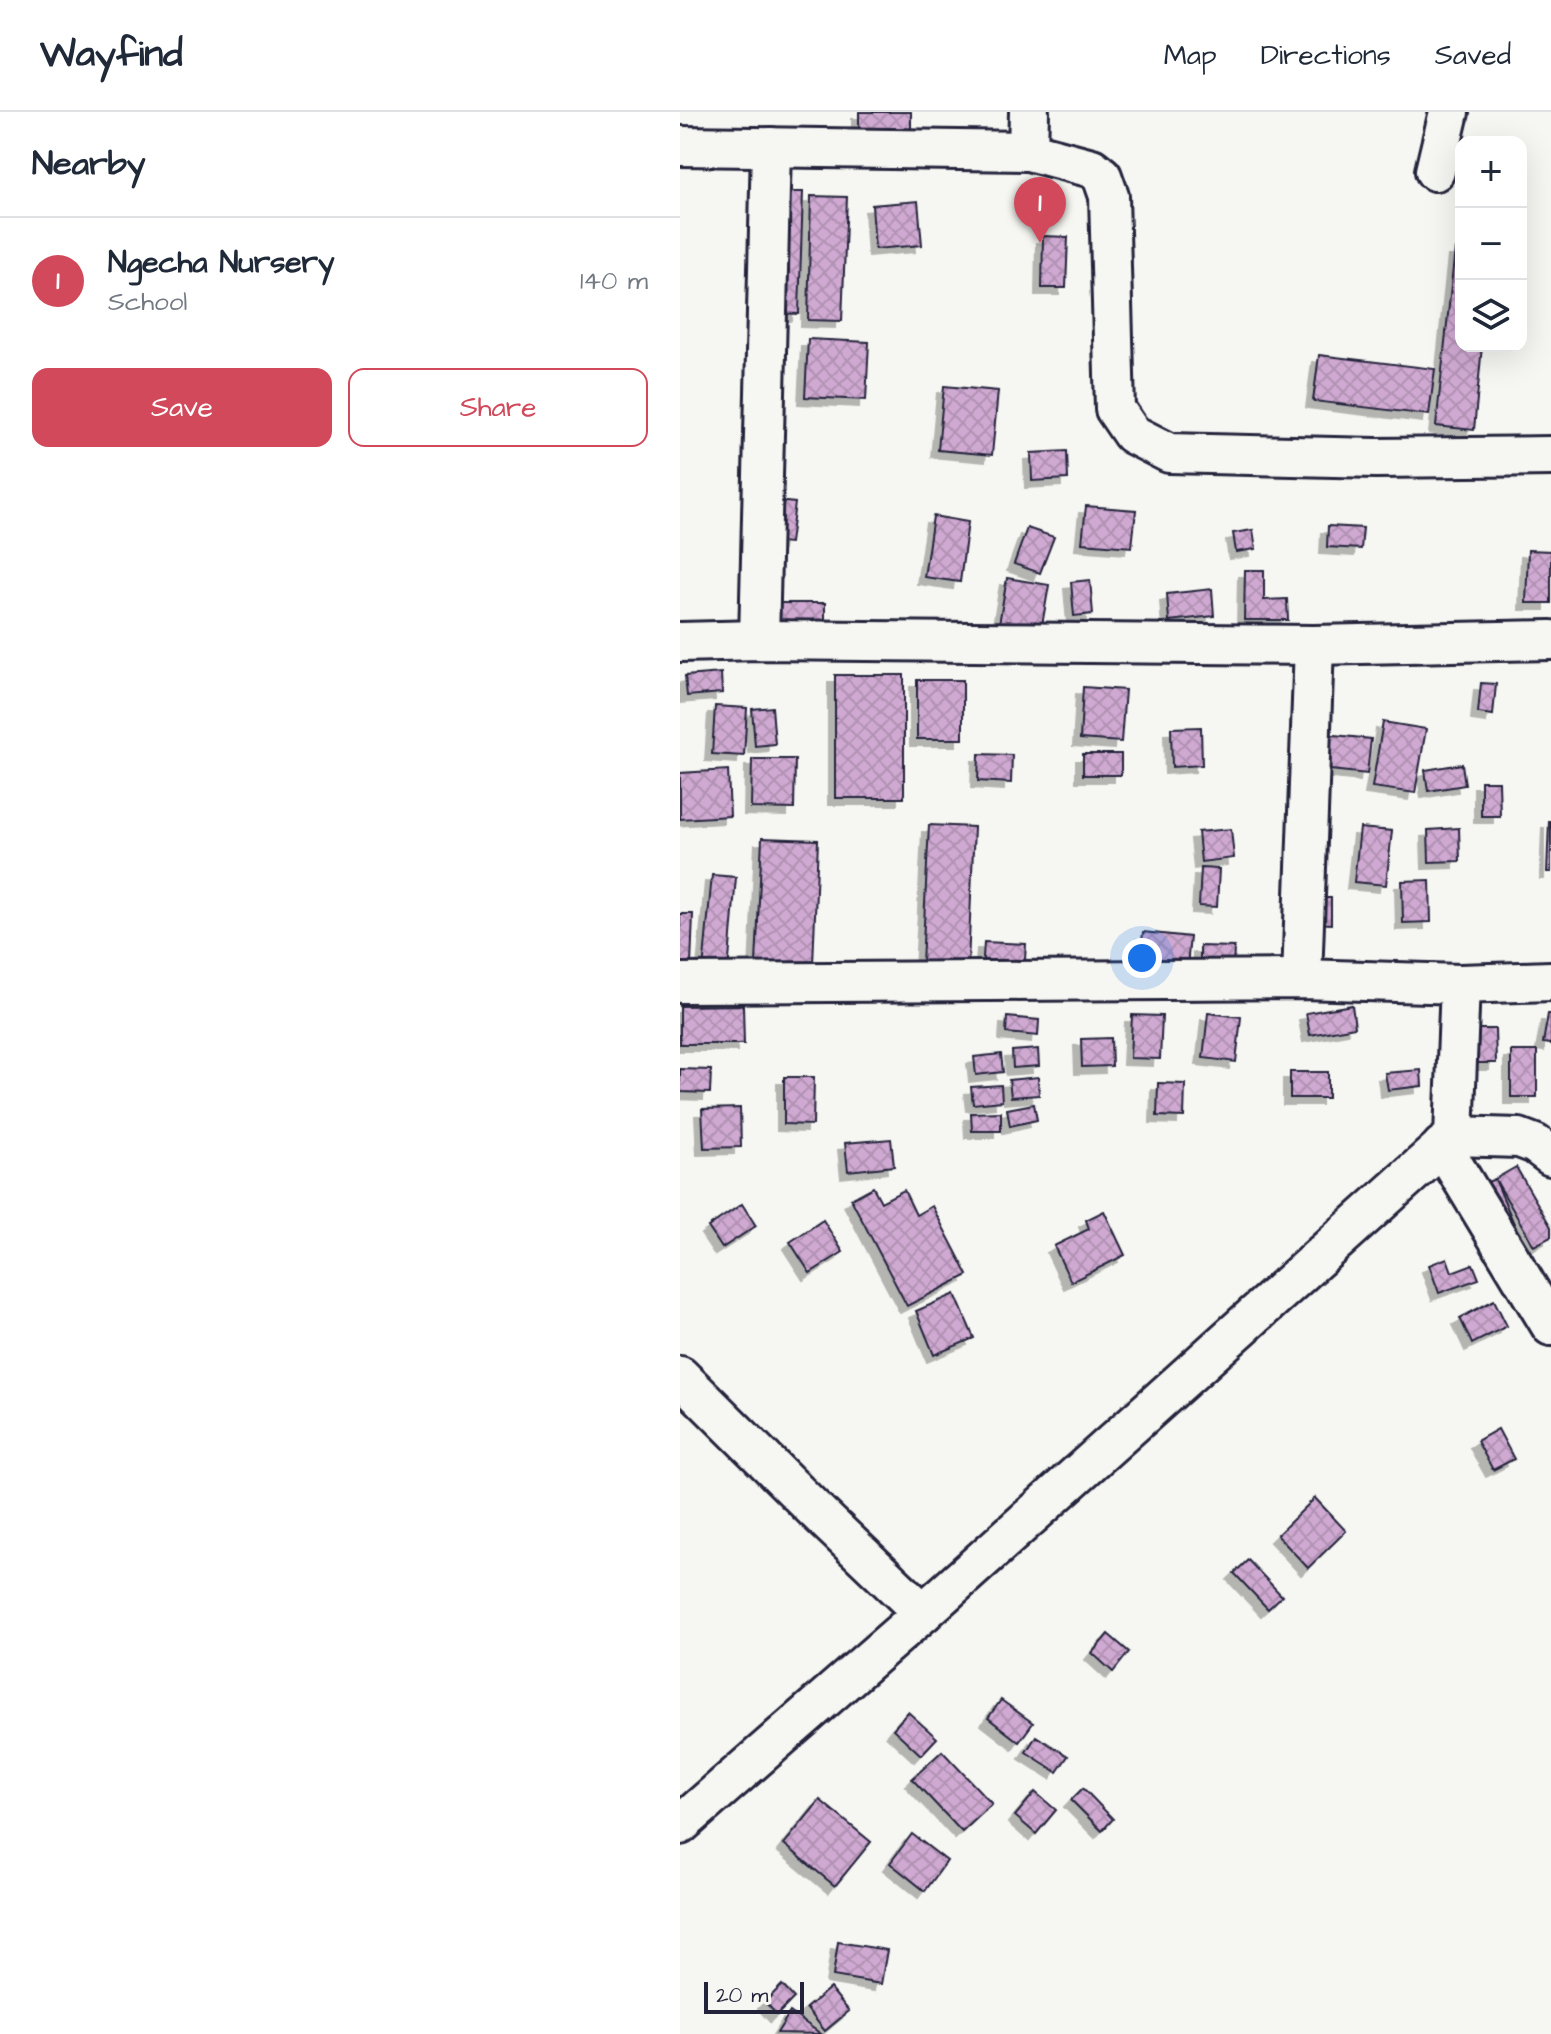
<!DOCTYPE html>
<html lang="en">
<head>
<meta charset="utf-8">
<style>
  :root { --surface:#fff; --page:#f6f6f7; --text:#1f2937; --muted:#747a83; --line:#e0e1e3; --accent:#d1495b }
  body { margin:0; font-family:"Architects Daughter",sans-serif; background:var(--page); color:var(--text) }
  .controls { position:absolute; right:24px; top:24px; display:grid; overflow:hidden; border-radius:16px; box-shadow:0 8px 32px #0002 }
  .controls button { width:72px; height:72px; display:grid; place-items:center; padding:0; border:0; border-bottom:2px solid var(--line); background:var(--surface); color:var(--text); font:40px sans-serif }
  .scale { position:absolute; left:24px; bottom:20px; width:100px; box-sizing:border-box; padding-left:8px; border:4px solid #22223b; border-top:0; font-size:22px; line-height:28px; white-space:nowrap; color:#22223b; -webkit-text-stroke:6px #f6f6f2; paint-order:stroke }
  .you { position:absolute; left:462px; top:846px; width:28px; height:28px; margin:-20px; border:6px solid #fff; border-radius:50%; background:#1a73e8; box-shadow:0 0 0 12px #1a73e833 }
  .badge { display:grid; place-items:center; width:52px; height:52px; border-radius:50%; background:var(--accent); color:#fff; font-size:26px; font-weight:700 }
  .pin { position:absolute; translate:-50% -66px; filter:drop-shadow(0 2px 4px #0008) }
  .pin::after { content:''; position:absolute; top:42px; width:28px; height:24px; background:inherit; clip-path:polygon(0 0,100% 0,50% 100%) }
  .list { margin:0; padding:0; list-style:none }
  h2 { display:flex; justify-content:space-between; align-items:center; height:104px; margin:0; padding:0 32px; font-size:34px }
  h2 small { font-size:26px; font-weight:400; color:var(--muted) }
  .list li { display:grid; grid-template-columns:52px 1fr auto; gap:24px; align-items:center; box-sizing:border-box; height:128px; padding:0 32px; border-top:2px solid var(--line) }
  .list b { display:block; font-size:30px; white-space:nowrap }
  .list p { margin:0; font-size:26px; white-space:nowrap; color:var(--muted) }
  .list em { font-size:26px; font-style:normal; color:var(--muted) }
  .actions { display:flex; gap:16px; padding:24px 32px }
  .actions a { flex:1; padding:18px 0; border:2px solid var(--accent); border-radius:16px; text-align:center; font-size:28px; color:var(--accent) }
  .actions .main { background:var(--accent); color:#fff }
  .icon { flex:none; width:44px; height:44px; fill:none; stroke:currentColor; stroke-width:2; stroke-linecap:round; stroke-linejoin:round }
  .map { position:relative; flex:none; width:871px; height:1922px; overflow:hidden }
  header { display:flex; align-items:center; gap:48px; box-sizing:border-box; height:112px; padding:0 40px; background:var(--surface); border-bottom:2px solid var(--line) }
  header strong { font-size:38px }
  nav { display:flex; gap:44px; margin-inline-start:auto; font-size:28px }
  main { display:flex }
  aside { flex:1; background:var(--surface) }
  .map>svg:first-child { display:block }
</style>
</head>
<body>
<header>
<strong>Wayfind</strong>
<nav><a>Map</a><a>Directions</a><a>Saved</a></nav>
</header>
<main>
<aside>
<h2>Nearby<small></small></h2>
<ul class="list">
<li><span class="badge">1</span><div><b>Ngecha Nursery</b><p>School</p></div><em>140 m</em></li>
</ul>
<div class="actions"><a class="main">Save</a><a>Share</a></div>
</aside>
<div class="map">
<svg width="871" height="1922" viewBox="0 0 871 1922">
  <defs>
    <pattern id="building-cross-hatch" width="8" height="8" patternUnits="userSpaceOnUse" patternTransform="scale(2)"><rect width="8" height="8" fill="#cfa9d1"/><path d="M0 0l8 8M0 8l8-8" fill="none" stroke="#b191b4"/></pattern>
    <filter id="shadow"><feDropShadow dx="-7" dy="7" stdDeviation="0" flood-color="#0004"/></filter>
  </defs>
  <rect width="100%" height="100%" fill="#f6f6f2"/>
  <filter id="ink" filterUnits="userSpaceOnUse"><feTurbulence type="fractalNoise" baseFrequency=".0125" numOctaves="2"/><feDisplacementMap in="SourceGraphic" scale="16" xChannelSelector="R" yChannelSelector="G"/><feConvolveMatrix kernelMatrix="1 2 1 2 8 2 1 2 1" color-interpolation-filters="sRGB"/></filter>
  <g filter="url(#ink)">
    <g fill="url(#building-cross-hatch)" stroke="#22223b" stroke-width="2" filter="url(#shadow)">
      <rect x="179" y="0" width="52" height="23"/>
      <polygon points="100,80 123,80 119,202 95,201"/>
      <polygon points="131,84 167,85 162,209 128,208"/>
      <polygon points="238,89 242,133 195,137 192,93"/>
      <polygon points="363,124 388,125 386,176 362,176"/>
      <polygon points="775,137 781,137 781,234 802,234 794,318 756,314"/>
      <polygon points="128,227 189,230 186,288 125,285"/>
      <polygon points="639,243 755,257 749,303 633,289"/>
      <polygon points="264,274 318,279 312,343 258,338"/>
      <polygon points="387,339 388,367 352,369 351,341"/>
      <polygon points="96,389 115,391 110,431 91,429"/>
      <polygon points="406,394 456,398 452,435 402,431"/>
      <polygon points="253,404 288,410 280,470 244,465"/>
      <polygon points="648,414 683,416 681,437 647,435"/>
      <polygon points="347,416 374,425 360,461 334,452"/>
      <polygon points="573,418 576,437 556,440 553,421"/>
      <polygon points="848,438 871,439 871,491 846,491"/>
      <polygon points="565,458 584,458 584,488 607,487 608,508 564,508"/>
      <polygon points="327,466 369,473 361,519 319,512"/>
      <polygon points="410,468 413,502 394,504 391,470"/>
      <polygon points="532,477 534,504 489,509 487,482"/>
      <rect x="93" y="491" width="52" height="25"/>
      <polygon points="41,561 42,581 7,584 5,564"/>
      <rect x="155" y="563" width="69" height="123"/>
      <rect x="237" y="568" width="46" height="59"/>
      <polygon points="801,571 816,572 813,603 798,601"/>
      <polygon points="403,575 445,578 441,630 400,627"/>
      <polygon points="35,594 67,596 64,644 32,642"/>
      <polygon points="92,595 95,632 75,634 72,597"/>
      <polygon points="703,610 746,617 735,681 692,675"/>
      <polygon points="521,615 522,653 492,655 491,616"/>
      <polygon points="645,622 691,627 687,662 641,657"/>
      <polygon points="299,642 332,643 331,671 298,669"/>
      <rect x="403" y="642" width="38" height="21"/>
      <polygon points="72,647 115,647 114,697 71,696"/>
      <polygon points="782,652 785,673 748,679 745,658"/>
      <polygon points="48,658 50,704 0,707 0,661"/>
      <polygon points="801,669 819,669 820,704 801,704"/>
      <polygon points="869,709 871,709 871,760 867,760"/>
      <polygon points="249,713 294,715 288,853 242,851"/>
      <polygon points="680,716 712,719 706,773 674,770"/>
      <polygon points="779,716 780,749 749,750 748,718"/>
      <polygon points="551,717 554,746 521,750 518,720"/>
      <polygon points="82,726 138,728 133,853 76,851"/>
      <polygon points="521,756 539,757 537,795 519,794"/>
      <polygon points="32,763 56,765 48,860 23,858"/>
      <polygon points="750,768 751,810 723,811 722,769"/>
      <polygon points="633,786 651,786 651,812 632,811"/>
      <polygon points="0,802 13,802 11,853 0,853"/>
      <polygon points="463,820 510,825 507,854 460,849"/>
      <polygon points="304,830 346,832 344,863 302,861"/>
      <polygon points="520,834 554,835 553,861 520,861"/>
      <polygon points="63,893 64,932 0,932 0,894"/>
      <polygon points="672,893 675,915 630,923 626,901"/>
      <polygon points="528,901 561,905 556,950 523,946"/>
      <polygon points="868,902 871,902 871,932 863,931"/>
      <polygon points="452,903 482,904 480,947 450,946"/>
      <polygon points="327,905 359,908 358,924 326,921"/>
      <polygon points="791,917 815,917 816,951 791,951"/>
      <polygon points="431,926 432,954 402,955 401,927"/>
      <polygon points="358,937 359,954 333,956 332,939"/>
      <rect x="831" y="939" width="26" height="46"/>
      <polygon points="321,942 323,960 296,963 294,945"/>
      <polygon points="0,957 31,958 30,981 0,980"/>
      <polygon points="741,958 742,974 708,978 705,961"/>
      <rect x="610" y="960" width="38" height="26"/>
      <polygon points="104,965 134,965 133,1013 104,1012"/>
      <polygon points="358,965 359,983 331,985 329,968"/>
      <polygon points="478,971 505,972 504,1005 477,1004"/>
      <polygon points="321,973 322,989 293,992 291,975"/>
      <polygon points="354,992 357,1008 330,1014 327,997"/>
      <polygon points="60,996 61,1035 24,1036 22,997"/>
      <polygon points="321,1000 321,1019 292,1019 291,1001"/>
      <polygon points="211,1027 214,1054 168,1059 165,1031"/>
      <polygon points="836,1055 871,1115 871,1125 854,1134 815,1067"/>
      <polygon points="815,1067 846,1140 802,1072"/>
      <polygon points="193,1075 201,1090 224,1078 236,1103 252,1094 288,1163 227,1194 171,1087"/>
      <polygon points="62,1092 76,1114 42,1136 28,1115"/>
      <polygon points="424,1099 445,1143 391,1170 374,1134 409,1117 406,1108"/>
      <polygon points="143,1108 163,1140 130,1161 110,1130"/>
      <polygon points="767,1146 772,1160 793,1152 799,1167 759,1181 749,1153"/>
      <polygon points="275,1182 294,1226 254,1243 236,1199"/>
      <polygon points="814,1188 827,1214 792,1232 780,1206"/>
      <polygon points="818,1317 834,1347 813,1358 797,1329"/>
      <polygon points="635,1386 666,1419 628,1456 597,1423"/>
      <polygon points="568,1448 602,1484 588,1497 554,1461"/>
      <polygon points="428,1522 449,1540 433,1560 412,1541"/>
      <polygon points="321,1588 353,1611 339,1630 308,1606"/>
      <polygon points="228,1600 257,1626 241,1643 213,1617"/>
      <polygon points="356,1624 388,1644 377,1660 346,1640"/>
      <polygon points="262,1639 312,1692 282,1720 232,1667"/>
      <polygon points="403,1676 433,1707 422,1719 391,1688"/>
      <polygon points="355,1680 376,1698 356,1722 335,1704"/>
      <polygon points="140,1688 191,1730 155,1774 104,1732"/>
      <polygon points="232,1722 267,1749 245,1779 210,1751"/>
      <polygon points="158,1830 207,1838 201,1872 153,1864"/>
      <polygon points="102,1873 114,1886 97,1903 85,1890"/>
      <polygon points="150,1876 169,1899 145,1919 126,1896"/>
      <polygon points="110,1900 141,1922 97,1921"/>
    </g>
    <g fill="none" stroke-linecap="round" stroke-linejoin="round">
      <g stroke="#22223b" stroke-width="44">
        <g id="minor">
          <polyline points="0,34 348,39 412,56 422,64 429,84 435,297 452,322 489,341 696,346 871,344"/>
          <polyline points="348,39 349,0"/>
          <polyline points="755,59 769,0"/>
          <polyline points="79,528 91,35"/>
          <polyline points="0,530 79,528 634,533 871,528"/>
          <polyline points="622,867 634,533"/>
          <polyline points="0,871 622,867 780,872 871,869"/>
          <polyline points="774,1024 839,1026 855,1032 871,1044"/>
          <polyline points="762,1034 871,1214"/>
          <polyline points="0,1264 134,1397 243,1501"/>
          <polyline points="0,1713 243,1501 774,1024 780,872"/>
        </g>
      </g>
      <use href="#minor" stroke="#f6f6f2" stroke-width="38"/>
    </g>
  </g>
</svg>
<div class="controls">
<button>+</button>
<button>−</button>
<button><svg class="icon" aria-label="layers" viewBox="0 0 24 24"><path d="M12 4l9 5-9 5-9-5zM3 14l9 5 9-5"/></svg></button>
</div>
<div class="scale">20 m</div>
<div class="you"></div>
<div class="pin badge" style="left:360px;top:131px">1</div>
</div>
</main>
</body>
</html>
